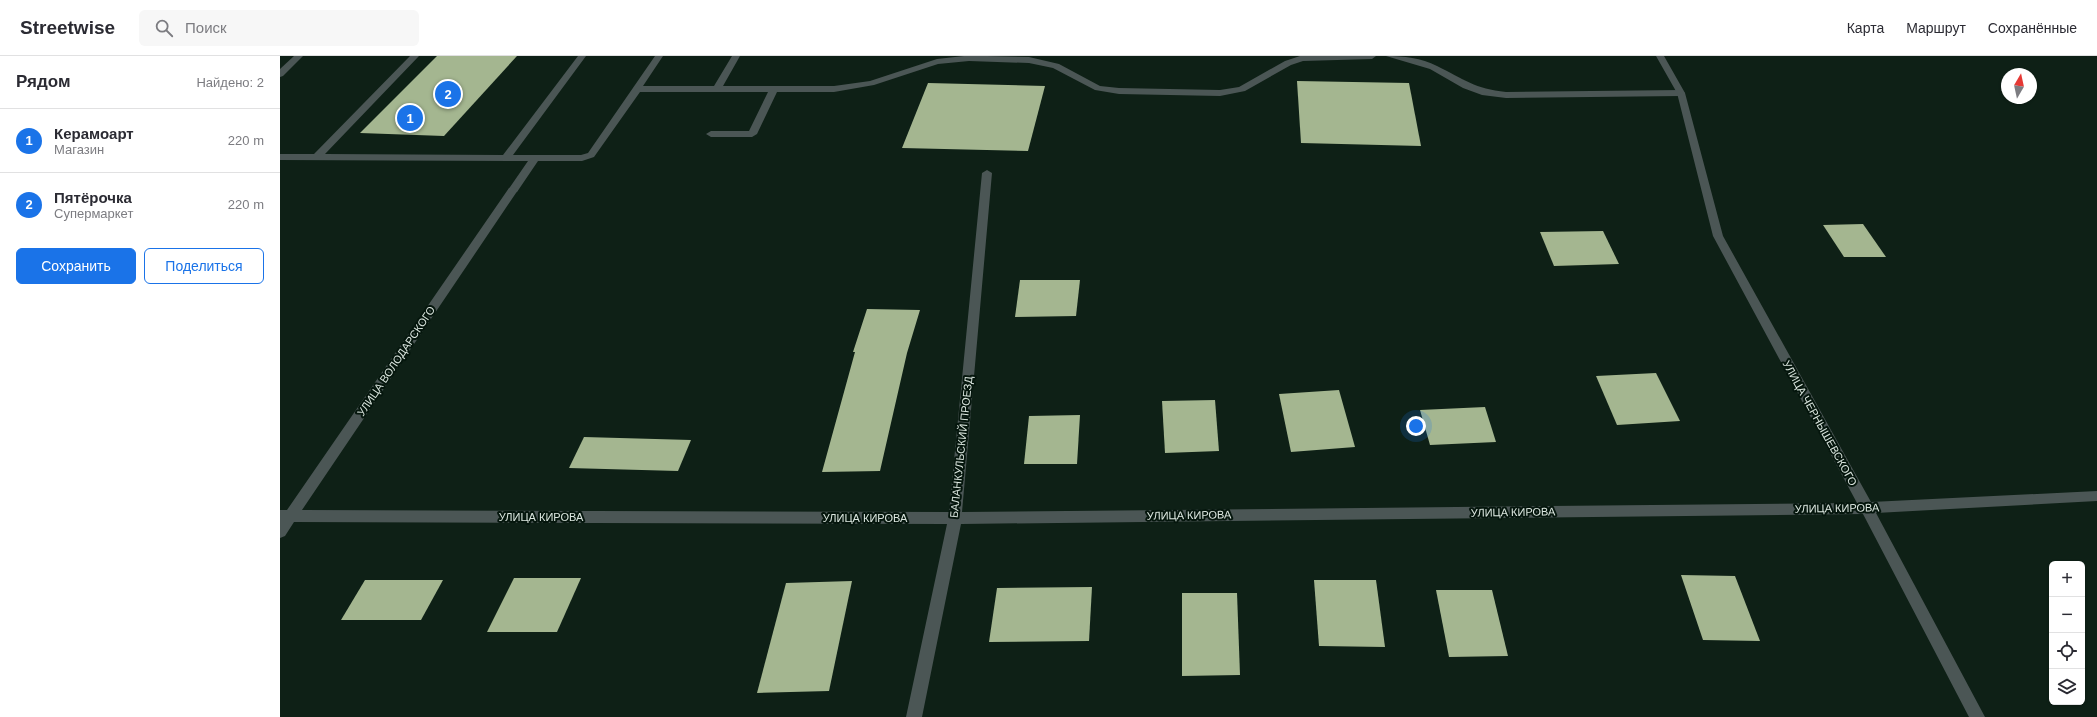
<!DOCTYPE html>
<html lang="ru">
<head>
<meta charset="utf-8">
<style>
  :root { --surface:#fff; --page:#f7f7f7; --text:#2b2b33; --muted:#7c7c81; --line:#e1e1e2; --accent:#1a73e8 }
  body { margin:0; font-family:Helvetica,sans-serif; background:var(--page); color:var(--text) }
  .controls { position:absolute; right:12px; bottom:12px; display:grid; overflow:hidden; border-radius:6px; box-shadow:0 1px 3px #0004 }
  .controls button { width:36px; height:36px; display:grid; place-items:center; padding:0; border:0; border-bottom:1px solid var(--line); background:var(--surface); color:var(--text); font:20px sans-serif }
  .compass { position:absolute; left:1721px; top:12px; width:36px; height:36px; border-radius:50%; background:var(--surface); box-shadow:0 1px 3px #0004; rotate:9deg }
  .you { position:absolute; left:1136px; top:370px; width:14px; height:14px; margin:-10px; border:3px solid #fff; border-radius:50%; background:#1a73e8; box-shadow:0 0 0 6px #1a73e833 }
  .badge { display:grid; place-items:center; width:26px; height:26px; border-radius:50%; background:var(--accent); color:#fff; font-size:13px; font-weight:700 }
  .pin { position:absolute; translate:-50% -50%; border:2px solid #fff; box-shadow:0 1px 4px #0006 }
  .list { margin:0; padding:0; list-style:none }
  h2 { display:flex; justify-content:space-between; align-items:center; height:52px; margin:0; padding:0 16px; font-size:17px }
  h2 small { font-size:13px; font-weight:400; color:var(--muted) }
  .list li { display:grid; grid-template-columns:26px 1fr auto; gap:12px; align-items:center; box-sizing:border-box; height:64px; padding:0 16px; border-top:1px solid var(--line) }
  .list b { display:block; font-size:15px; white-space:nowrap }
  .list p { margin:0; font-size:13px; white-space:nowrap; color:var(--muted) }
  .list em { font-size:13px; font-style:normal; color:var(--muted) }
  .actions { display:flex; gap:8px; padding:12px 16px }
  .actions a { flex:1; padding:9px 0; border:1px solid var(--accent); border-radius:6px; text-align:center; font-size:14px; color:var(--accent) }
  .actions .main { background:var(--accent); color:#fff }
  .icon { flex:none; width:22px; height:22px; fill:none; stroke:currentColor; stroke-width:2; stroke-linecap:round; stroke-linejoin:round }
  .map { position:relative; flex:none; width:1817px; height:661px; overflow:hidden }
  header { display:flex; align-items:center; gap:24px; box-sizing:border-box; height:56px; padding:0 20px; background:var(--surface); border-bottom:1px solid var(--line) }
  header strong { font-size:19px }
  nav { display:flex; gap:22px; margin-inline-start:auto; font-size:14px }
  .search { width:280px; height:36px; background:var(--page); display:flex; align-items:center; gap:10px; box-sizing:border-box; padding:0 14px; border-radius:6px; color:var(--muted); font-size:15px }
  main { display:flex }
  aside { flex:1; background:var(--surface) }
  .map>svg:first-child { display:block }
</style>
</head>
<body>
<header>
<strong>Streetwise</strong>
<div class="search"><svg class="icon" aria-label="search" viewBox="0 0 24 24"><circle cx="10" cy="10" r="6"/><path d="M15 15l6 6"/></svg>Поиск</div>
<nav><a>Карта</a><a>Маршрут</a><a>Сохранённые</a></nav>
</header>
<main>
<aside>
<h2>Рядом<small>Найдено: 2</small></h2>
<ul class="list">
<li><span class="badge">1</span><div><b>Керамоарт</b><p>Магазин</p></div><em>220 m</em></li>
<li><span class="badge">2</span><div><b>Пятёрочка</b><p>Супермаркет</p></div><em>220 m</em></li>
</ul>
<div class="actions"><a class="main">Сохранить</a><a>Поделиться</a></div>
</aside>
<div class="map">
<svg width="1817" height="661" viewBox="0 0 1817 661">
  <rect width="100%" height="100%" fill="#0e2016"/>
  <g fill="#a4b690">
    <polygon points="157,0 237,0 164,80 80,77"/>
    <polygon points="1017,25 1129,27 1141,90 1021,87"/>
    <polygon points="648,27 765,30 748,95 622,92"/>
    <polygon points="1583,168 1606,201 1564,201 1543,169"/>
    <polygon points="1323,175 1339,208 1274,210 1260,176"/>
    <polygon points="740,224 800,224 796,260 735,261"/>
    <polygon points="587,253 640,254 627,297 600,415 542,416 575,296 573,296"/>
    <polygon points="1376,317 1400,365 1337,369 1316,320"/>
    <polygon points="1059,334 1075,391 1011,396 999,338"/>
    <polygon points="935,344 939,395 885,397 882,345"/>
    <polygon points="1205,351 1216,386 1150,389 1140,354"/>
    <polygon points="800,359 797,408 744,408 749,360"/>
    <polygon points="304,381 411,384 398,415 289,412"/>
    <polygon points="1401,519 1455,520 1480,585 1423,584"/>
    <polygon points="234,522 301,522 277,576 207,576"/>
    <polygon points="85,524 163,524 141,564 61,564"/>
    <polygon points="1034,524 1096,524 1105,591 1039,590"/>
    <polygon points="572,525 549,635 477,637 506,527"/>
    <polygon points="812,531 809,585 709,586 717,532"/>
    <polygon points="1156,534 1212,534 1228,600 1169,601"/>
    <polygon points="902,537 957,537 960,619 902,620"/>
  </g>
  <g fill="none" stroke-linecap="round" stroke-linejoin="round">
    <g fill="#4b5655" fill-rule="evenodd">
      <polygon points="14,0 23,0 3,20 0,21 0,13"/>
      <polygon points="130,0 139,0 45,98 223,99 298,0 306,0 233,99 301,99 308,97 375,0 383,0 363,30 434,30 452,0 460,0 443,30 554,30 590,25 657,3 684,0 707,0 749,1 779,8 820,30 839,32 940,34 959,31 1005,5 1020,0 1096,0 1092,3 1023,5 1011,9 965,35 940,40 839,38 815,34 773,12 749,7 689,5 658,8 594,29 554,36 497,36 477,78 472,81 431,81 426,78 431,75 469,75 488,36 360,36 314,101 302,105 258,105 237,136 233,137 228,134 248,105 0,104 0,98 34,98"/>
      <path d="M1106,0C1124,0 1141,2 1157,10C1184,23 1195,33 1226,36L1401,34L1405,37L1401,40L1226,42L1202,39L1183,32L1150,13Z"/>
    </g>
    <polygon fill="#4b5655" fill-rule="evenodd" points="1376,0 1384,0 1405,37 1443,180 1591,446 1817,435 1817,445 1596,457 1705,661 1689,661 1583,458 681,468 642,661 626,661 667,468 14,466 5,480 0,482 0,454 7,454 229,132 233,131 238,134 22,454 669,456 702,117 707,114 712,117 682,456 1577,447 1433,180 1397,37"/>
  </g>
  <g text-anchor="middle" stroke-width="4" stroke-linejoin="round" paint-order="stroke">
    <g font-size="11" fill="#dbe6df" stroke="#05160d">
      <text transform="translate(116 305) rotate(-56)" y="4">УЛИЦА ВОЛОДАРСКОГО</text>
      <text transform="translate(1540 367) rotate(61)" y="4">УЛИЦА ЧЕРНЫШЕВСКОГО</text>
      <text transform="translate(681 391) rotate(-84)" y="4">БАЛАНКУЛЬСКИЙ ПРОЕЗД</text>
      <text transform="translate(1557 452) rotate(-1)" y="4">УЛИЦА КИРОВА</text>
      <text transform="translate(1233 456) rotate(-1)" y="4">УЛИЦА КИРОВА</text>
      <text transform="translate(909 459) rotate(-1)" y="4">УЛИЦА КИРОВА</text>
      <text x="261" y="465">УЛИЦА КИРОВА</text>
      <text x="585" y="466">УЛИЦА КИРОВА</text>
    </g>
  </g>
</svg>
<div class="controls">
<button>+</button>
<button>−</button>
<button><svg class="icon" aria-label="locate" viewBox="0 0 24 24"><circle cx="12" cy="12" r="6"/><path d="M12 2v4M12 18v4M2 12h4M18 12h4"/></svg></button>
<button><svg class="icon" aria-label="layers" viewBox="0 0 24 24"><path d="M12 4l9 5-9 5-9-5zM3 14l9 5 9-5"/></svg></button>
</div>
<svg class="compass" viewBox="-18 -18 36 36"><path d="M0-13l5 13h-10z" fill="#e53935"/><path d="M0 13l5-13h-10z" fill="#7c7c81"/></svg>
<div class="you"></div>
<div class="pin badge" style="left:130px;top:62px">1</div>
<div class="pin badge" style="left:168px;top:38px">2</div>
</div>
</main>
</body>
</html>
